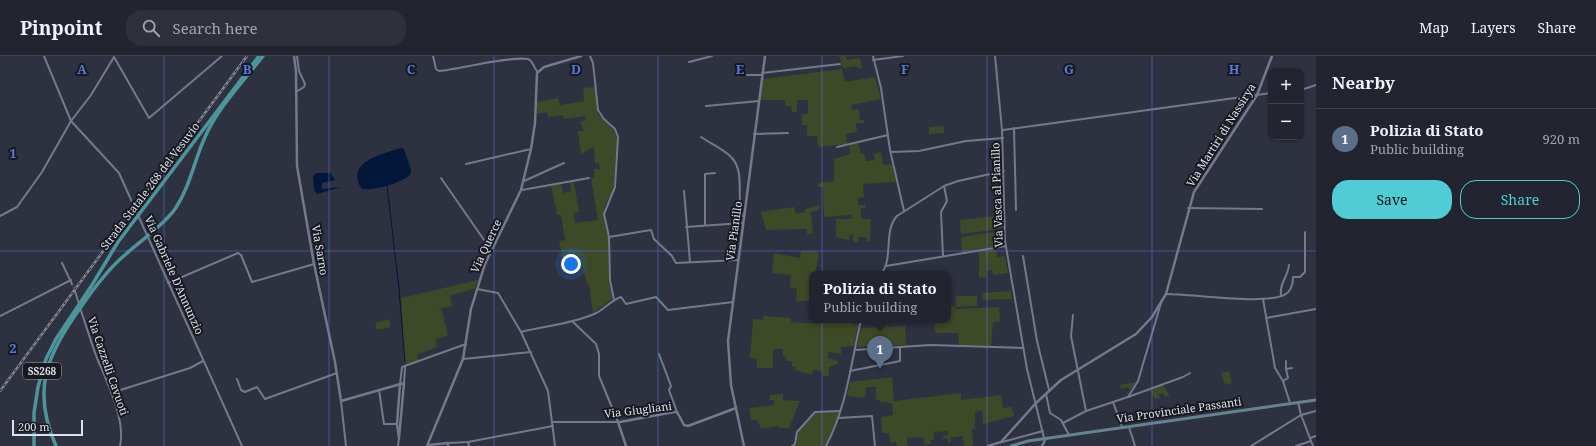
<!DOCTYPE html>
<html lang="en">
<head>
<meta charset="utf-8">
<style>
  :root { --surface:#222530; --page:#2e313c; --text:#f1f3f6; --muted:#a2a5ab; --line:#3f424c; --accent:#51ccd5 }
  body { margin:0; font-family:"Noto Serif",serif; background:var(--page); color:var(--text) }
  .controls { position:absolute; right:12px; top:12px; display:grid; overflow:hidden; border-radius:8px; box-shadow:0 1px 3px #0004 }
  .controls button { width:36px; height:36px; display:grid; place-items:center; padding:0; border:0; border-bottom:1px solid var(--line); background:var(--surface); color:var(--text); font:20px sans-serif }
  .scale { position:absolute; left:12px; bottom:10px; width:71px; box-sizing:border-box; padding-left:4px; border:2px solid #dee1eb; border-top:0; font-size:11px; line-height:14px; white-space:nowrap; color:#dee1eb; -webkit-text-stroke:3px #171920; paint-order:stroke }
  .you { position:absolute; left:571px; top:208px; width:14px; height:14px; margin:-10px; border:3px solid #fff; border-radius:50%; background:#1a73e8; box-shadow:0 0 0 6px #1a73e833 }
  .badge { display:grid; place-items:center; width:26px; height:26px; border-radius:50%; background:var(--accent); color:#fff; font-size:13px; font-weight:700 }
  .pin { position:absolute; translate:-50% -33px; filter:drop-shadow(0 1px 2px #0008) }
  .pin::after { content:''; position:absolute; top:21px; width:14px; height:12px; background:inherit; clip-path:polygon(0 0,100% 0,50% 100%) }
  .popup { position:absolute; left:809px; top:215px; width:142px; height:52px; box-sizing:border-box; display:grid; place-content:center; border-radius:8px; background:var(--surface); filter:drop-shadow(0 1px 3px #0005); font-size:13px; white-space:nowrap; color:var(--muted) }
  .popup b { font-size:15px; color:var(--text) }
  .popup::after { content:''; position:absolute; left:50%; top:100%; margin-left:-8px; border:8px solid transparent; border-top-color:var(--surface) }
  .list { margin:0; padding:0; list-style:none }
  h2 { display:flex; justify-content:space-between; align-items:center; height:52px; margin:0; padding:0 16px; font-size:17px }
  h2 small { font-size:13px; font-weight:400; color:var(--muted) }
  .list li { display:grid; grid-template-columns:26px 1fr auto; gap:12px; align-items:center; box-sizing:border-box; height:60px; padding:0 16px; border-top:1px solid var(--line) }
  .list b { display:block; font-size:15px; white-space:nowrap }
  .list p { margin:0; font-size:13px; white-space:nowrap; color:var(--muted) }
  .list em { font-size:13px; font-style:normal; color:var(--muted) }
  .actions { display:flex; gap:8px; padding:12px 16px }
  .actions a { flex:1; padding:9px 0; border:1px solid var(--accent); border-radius:16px; text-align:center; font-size:14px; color:var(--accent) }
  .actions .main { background:var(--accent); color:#111 }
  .icon { flex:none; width:22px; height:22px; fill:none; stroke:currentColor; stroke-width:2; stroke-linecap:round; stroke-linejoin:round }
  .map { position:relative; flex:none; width:1316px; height:390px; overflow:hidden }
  header { display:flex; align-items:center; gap:24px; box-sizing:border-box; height:56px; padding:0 20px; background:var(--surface); border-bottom:1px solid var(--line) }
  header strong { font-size:19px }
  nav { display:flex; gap:22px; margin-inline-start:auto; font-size:14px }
  .search { width:280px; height:36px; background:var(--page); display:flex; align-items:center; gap:10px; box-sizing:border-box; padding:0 14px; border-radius:16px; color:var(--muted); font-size:15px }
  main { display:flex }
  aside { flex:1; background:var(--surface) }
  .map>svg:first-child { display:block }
</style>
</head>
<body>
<header>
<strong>Pinpoint</strong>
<div class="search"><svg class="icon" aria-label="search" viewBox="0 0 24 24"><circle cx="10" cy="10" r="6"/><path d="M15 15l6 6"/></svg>Search here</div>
<nav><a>Map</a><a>Layers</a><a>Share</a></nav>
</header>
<main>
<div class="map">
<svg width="1316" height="390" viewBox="0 0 1316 390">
  <rect width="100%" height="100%" fill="#2d3140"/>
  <g fill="#3e4927">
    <polygon points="839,0 846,0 847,4 860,2 862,12 858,13 857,10 843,12"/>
    <polygon points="842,13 845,26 875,21 881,43 851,49 852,54 859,53 860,64 864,64 864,67 856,67 857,76 846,78 847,88 818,91 817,80 807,80 807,69 802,69 802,58 808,58 808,44 797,44 797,56 792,56 791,50 785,50 785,44 760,44 763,23"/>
    <polygon points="595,31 598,58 615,76 617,84 614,127 612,137 605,149 603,158 608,180 609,225 612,243 593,257 589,228 587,228 580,200 562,201 559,185 565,184 561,159 557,159 551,129 561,127 563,137 571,135 570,127 574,126 579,156 574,157 575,167 598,164 591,122 594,121 594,113 600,113 599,107 595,107 594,91 581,98 578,75 584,75 580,66 586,64 585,60 564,63 563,59 548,61 547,56 537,58 537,46 558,42 560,49 584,45 583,32"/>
    <polygon points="944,70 944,77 929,78 929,71"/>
    <polygon points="858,87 861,98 864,98 866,105 875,104 874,98 881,96 883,109 890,108 893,110 896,126 863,128 864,141 858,142 858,149 865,149 865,152 861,152 861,163 871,163 870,186 867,185 866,181 858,181 858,186 853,186 853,179 850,179 849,184 836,181 836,163 852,163 851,159 824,161 823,131 818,131 818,127 834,125 834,103 850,98 849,89"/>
    <polygon points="819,149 819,154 811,156 813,178 807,178 807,173 766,174 761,156 794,151 796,158 805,156 805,153"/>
    <polygon points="1003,159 1002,173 961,178 960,164"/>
    <polygon points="1002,175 993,184 993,191 962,196 961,181"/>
    <polygon points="996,193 997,201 1005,200 1008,217 993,219 992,214 986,215 986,221 979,222 979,196"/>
    <polygon points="801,195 816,195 819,197 815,218 812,218 812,245 796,245 797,233 790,231 791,219 772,217 774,197 800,202"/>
    <polygon points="478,224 475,233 450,239 452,250 439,253 442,254 448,279 435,284 437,291 417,299 419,305 405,309 401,242"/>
    <polygon points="1011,235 1012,243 983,244 982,237"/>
    <polygon points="956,240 977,240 977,250 956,251"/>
    <polygon points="948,250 955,250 956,253 999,251 1000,265 993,266 991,290 959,289 958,277 935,277 935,264 948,264"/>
    <polygon points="764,260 791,262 791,266 819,268 821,264 839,264 858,269 854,290 841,291 841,298 828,296 828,302 837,305 838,308 829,311 829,320 823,320 822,315 813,314 812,319 795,314 795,311 792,311 792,305 786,305 786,301 783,300 783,293 773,293 773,312 757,312 757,303 750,302 753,263 763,264"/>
    <polygon points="389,263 391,271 377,274 375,267"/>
    <polygon points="887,266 888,271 905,270 906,289 857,291 861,272 878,271 878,267"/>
    <polygon points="1229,315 1232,327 1225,329 1221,317"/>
    <polygon points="892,321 894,345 961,337 961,344 1001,339 1003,352 1012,351 1014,360 983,368 982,354 975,356 975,373 972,373 973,390 964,390 963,380 950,382 951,386 948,386 947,382 943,383 943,380 948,379 948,375 934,376 934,384 931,384 931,388 925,389 923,381 907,382 907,390 897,390 896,386 890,387 889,377 882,377 881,361 893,359 892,347 880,346 880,344 876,344 876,331 866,331 865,342 847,340 850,326"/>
    <polygon points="1136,326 1127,338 1127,336 1130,334 1128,331 1121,333 1120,329"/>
    <polygon points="1163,329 1170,340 1165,341 1163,337 1159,338 1160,342 1155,343 1150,335"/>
    <polygon points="783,338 783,344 800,345 789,372 779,372 778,370 761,373 757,364 751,364 749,352 774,349 774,344 770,344 770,339"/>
    <polygon points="839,356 832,378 825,390 794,390 796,388 798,376 815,357"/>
  </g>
  <g fill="#021739">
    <path d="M401,92L404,93L411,114L410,119C401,127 374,135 362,133C344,106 382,98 401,92Z"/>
    <polygon points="317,117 330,117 335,124 322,127 322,133 341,131 317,138 314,134 313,120"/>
  </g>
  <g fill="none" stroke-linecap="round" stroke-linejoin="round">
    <polyline stroke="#021739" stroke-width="1" points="387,129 399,233 405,306"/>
    <polyline stroke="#484b5a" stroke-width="2" stroke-dasharray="2 1" stroke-linecap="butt" points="72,228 75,235"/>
    <g stroke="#74798b" stroke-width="2">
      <polyline points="44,0 71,65 119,117 242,390"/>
      <path d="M433,0L436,13L439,15C461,13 509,0 528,3C533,5 534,12 537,15"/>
      <polyline points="590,0 593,7 598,54 604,63 615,73 618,81 615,131 604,158 609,181 610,224 614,244"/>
      <polyline points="873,0 881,32 890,94 904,155"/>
      <polyline points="995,0 1002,74 1005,185 1027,313 1044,382"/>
      <polyline points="873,4 903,0"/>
      <polyline points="689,6 712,0"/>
      <polyline points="762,17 840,8"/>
      <polyline points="747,19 762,19"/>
      <polyline points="1301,34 1316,29"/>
      <polyline points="296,36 304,31 305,28 299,15 297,0"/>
      <polyline points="706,50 759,45"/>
      <polyline points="1014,72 1016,154"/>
      <polyline points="1003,74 1271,37"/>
      <polyline points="754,78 788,77"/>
      <path d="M701,81C711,88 724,93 732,102C746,118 735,142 743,160"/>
      <polyline points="837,91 888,79"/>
      <polyline points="891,96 919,95 966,85 1003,82"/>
      <polyline points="466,108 531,93"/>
      <polyline points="441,122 491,194"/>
      <polyline points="524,125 564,107"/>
      <polyline points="522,134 589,122"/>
      <polyline points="684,135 690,206"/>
      <polyline points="1188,152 1262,153"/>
      <polyline points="0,160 17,151 42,116 71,65 91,39 114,1 149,62 222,0"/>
      <polyline points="705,169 705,118 715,117"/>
      <polyline points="686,171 742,167"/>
      <polyline points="609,181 651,174 654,183 672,200 676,207 738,204"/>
      <polyline points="943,200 941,156 947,145 944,130"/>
      <polyline points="1023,200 1037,285 1049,334"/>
      <polyline points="62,207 72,228"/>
      <polyline points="886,210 1006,190"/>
      <path d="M881,218C894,202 883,175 897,160L944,130L958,125L1004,115"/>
      <polyline points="168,227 238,197 241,199 252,226 314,208"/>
      <polyline points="477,233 498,237 521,276 548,335 555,390"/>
      <polyline points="75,235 79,248"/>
      <path d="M1166,238C1192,238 1263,249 1284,239C1291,236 1293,228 1293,221H1300L1305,216V176"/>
      <path d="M1281,240C1279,227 1288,221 1289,209"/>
      <polyline points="1263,243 1275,312 1283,325 1290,347"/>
      <path d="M80,252C86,269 91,286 97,302C107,326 126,364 120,390"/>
      <polyline points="1073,259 1071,280 1086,355"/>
      <polyline points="0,260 71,224"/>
      <polyline points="1266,262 1316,253"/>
      <path d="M521,276C545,270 571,268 594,258C604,254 611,244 621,241L626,248L656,241L668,254L733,246"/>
      <polyline points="855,294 930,289 1023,292"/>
      <polyline points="659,298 671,330 669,334 677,356"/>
      <polyline points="463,303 531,296"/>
      <polyline points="1286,305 1286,313"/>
      <polyline points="850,315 900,305 900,291"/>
      <polyline points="237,323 241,334 245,336 257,331 265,343 337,317"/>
      <polyline points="1283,325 1288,322 1286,313 1292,312"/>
      <polyline points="404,327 405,311"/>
      <polyline points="400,328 402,311 466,288"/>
      <polyline points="379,334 384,368 397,368"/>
      <polyline points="111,337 190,312 203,305"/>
      <polyline points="1046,338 1050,357 1061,364 1069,379"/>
      <polyline points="1128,341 1183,321 1190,317"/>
      <polyline points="341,345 346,390"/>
      <polyline points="1113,346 1122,371"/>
      <polyline points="1298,346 1301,359 1313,390"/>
      <polyline points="838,362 872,360 875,390"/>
      <polyline points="553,366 618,366 599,320 599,298 596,288 572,265"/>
      <polyline points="1063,367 1086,355 1128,341 1138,325 1161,247"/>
      <polyline points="1129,371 1135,390"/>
      <polyline points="1310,382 1316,380"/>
      <polyline points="468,386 469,390"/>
      <polyline points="1002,386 1043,375"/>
      <polyline points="448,387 468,386 553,370"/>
      <polyline points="398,390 399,382"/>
      <polyline points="792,390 795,388 797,376 815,356 840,355"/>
      <path d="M826,390C847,351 851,306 861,264"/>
      <polyline points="1251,390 1301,359 1316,355"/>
      <polyline points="1296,390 1311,385"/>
    </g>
    <g stroke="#74798b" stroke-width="2.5">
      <polyline points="294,0 296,15 297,110 314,208 335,306 341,345 404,327 399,382"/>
      <polyline points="399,382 397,368 400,328"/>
      <polyline points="428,389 448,387 448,390"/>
      <polyline points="427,390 463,303 471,253 485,208 521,134 531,93 535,67 537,17 544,11 581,0"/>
      <polyline points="626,390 618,366 620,366 674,356 677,356 684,369 688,370 736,352"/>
      <polyline points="744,390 731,329 728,285 765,0"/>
      <polyline points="988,390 1001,386 1036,347 1061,324 1136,278 1152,261 1166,238 1194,136 1257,39 1272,0"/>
      <polyline points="1042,390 1046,382"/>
    </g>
    <polyline stroke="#658490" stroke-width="3" points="1011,390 1028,385 1316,344"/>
    <g stroke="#4d959a" stroke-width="3.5">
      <polyline points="34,390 34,357 38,331 46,303 56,283 92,229 118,186 259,0"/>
      <path d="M56,390C31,334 47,298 81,251C94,232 108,213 126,198C142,183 162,171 175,153C190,131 194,105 205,81C218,51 243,26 263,0"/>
    </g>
    <g stroke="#838793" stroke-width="2.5">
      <polyline id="rail" points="0,335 247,0"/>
    </g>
    <use href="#rail" stroke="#171920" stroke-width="1" stroke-dasharray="3" stroke-linecap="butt"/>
  </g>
  <path fill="none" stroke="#577ade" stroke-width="1" stroke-opacity="0.55" d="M164,0V390M329,0V390M494,0V390M658,0V390M822,0V390M987,0V390M1152,0V390M0,195H1316"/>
  <g text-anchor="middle" stroke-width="4" stroke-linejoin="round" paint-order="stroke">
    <rect fill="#171920" stroke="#a2a5ae" stroke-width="1" x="23" y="307" width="38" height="16" rx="3"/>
    <g font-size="10" font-weight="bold" fill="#dee1eb">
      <text x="42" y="319">SS268</text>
    </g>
    <g font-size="11" fill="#dee1eb" stroke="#171920">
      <text transform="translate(1221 79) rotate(-58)" y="4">Via Martiri di Nassirya</text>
      <text transform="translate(150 130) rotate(-53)" y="4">Strada Statale 268 del Vesuvio</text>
      <text transform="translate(997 139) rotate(-92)" y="4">Via Vasca al Pianillo</text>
      <text transform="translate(734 175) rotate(-82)" y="4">Via Pianillo</text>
      <text transform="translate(486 190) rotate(-65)" y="4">Via Querce</text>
      <text transform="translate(320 194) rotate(80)" y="4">Via Sarno</text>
      <text transform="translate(174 219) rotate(66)" y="4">Via Gabriele D'Annunzio</text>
      <text transform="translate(108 310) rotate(71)" y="4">Via Cazzelli Cavuoti</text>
      <text transform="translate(638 354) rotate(-7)" y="4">Via Giugliani</text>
      <text transform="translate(1179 354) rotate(-8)" y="4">Via Provinciale Passanti</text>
    </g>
  </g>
  <g font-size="13" text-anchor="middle" font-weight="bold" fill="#577ade" stroke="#171920" stroke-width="4" stroke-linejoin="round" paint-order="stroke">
    <text x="82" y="18">A</text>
    <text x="247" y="18">B</text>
    <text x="411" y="18">C</text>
    <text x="576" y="18">D</text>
    <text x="740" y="18">E</text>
    <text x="905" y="18">F</text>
    <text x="1069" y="18">G</text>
    <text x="1234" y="18">H</text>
    <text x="13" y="102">1</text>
    <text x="13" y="297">2</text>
  </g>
</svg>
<div class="controls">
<button>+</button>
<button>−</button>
</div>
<div class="scale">200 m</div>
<div class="you"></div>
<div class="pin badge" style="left:880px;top:313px;background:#5c6f8a">1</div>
<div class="popup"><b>Polizia di Stato</b>Public building</div>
</div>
<aside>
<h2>Nearby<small></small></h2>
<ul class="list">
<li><span class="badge" style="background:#5c6f8a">1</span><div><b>Polizia di Stato</b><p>Public building</p></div><em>920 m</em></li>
</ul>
<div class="actions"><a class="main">Save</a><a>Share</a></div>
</aside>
</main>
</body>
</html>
